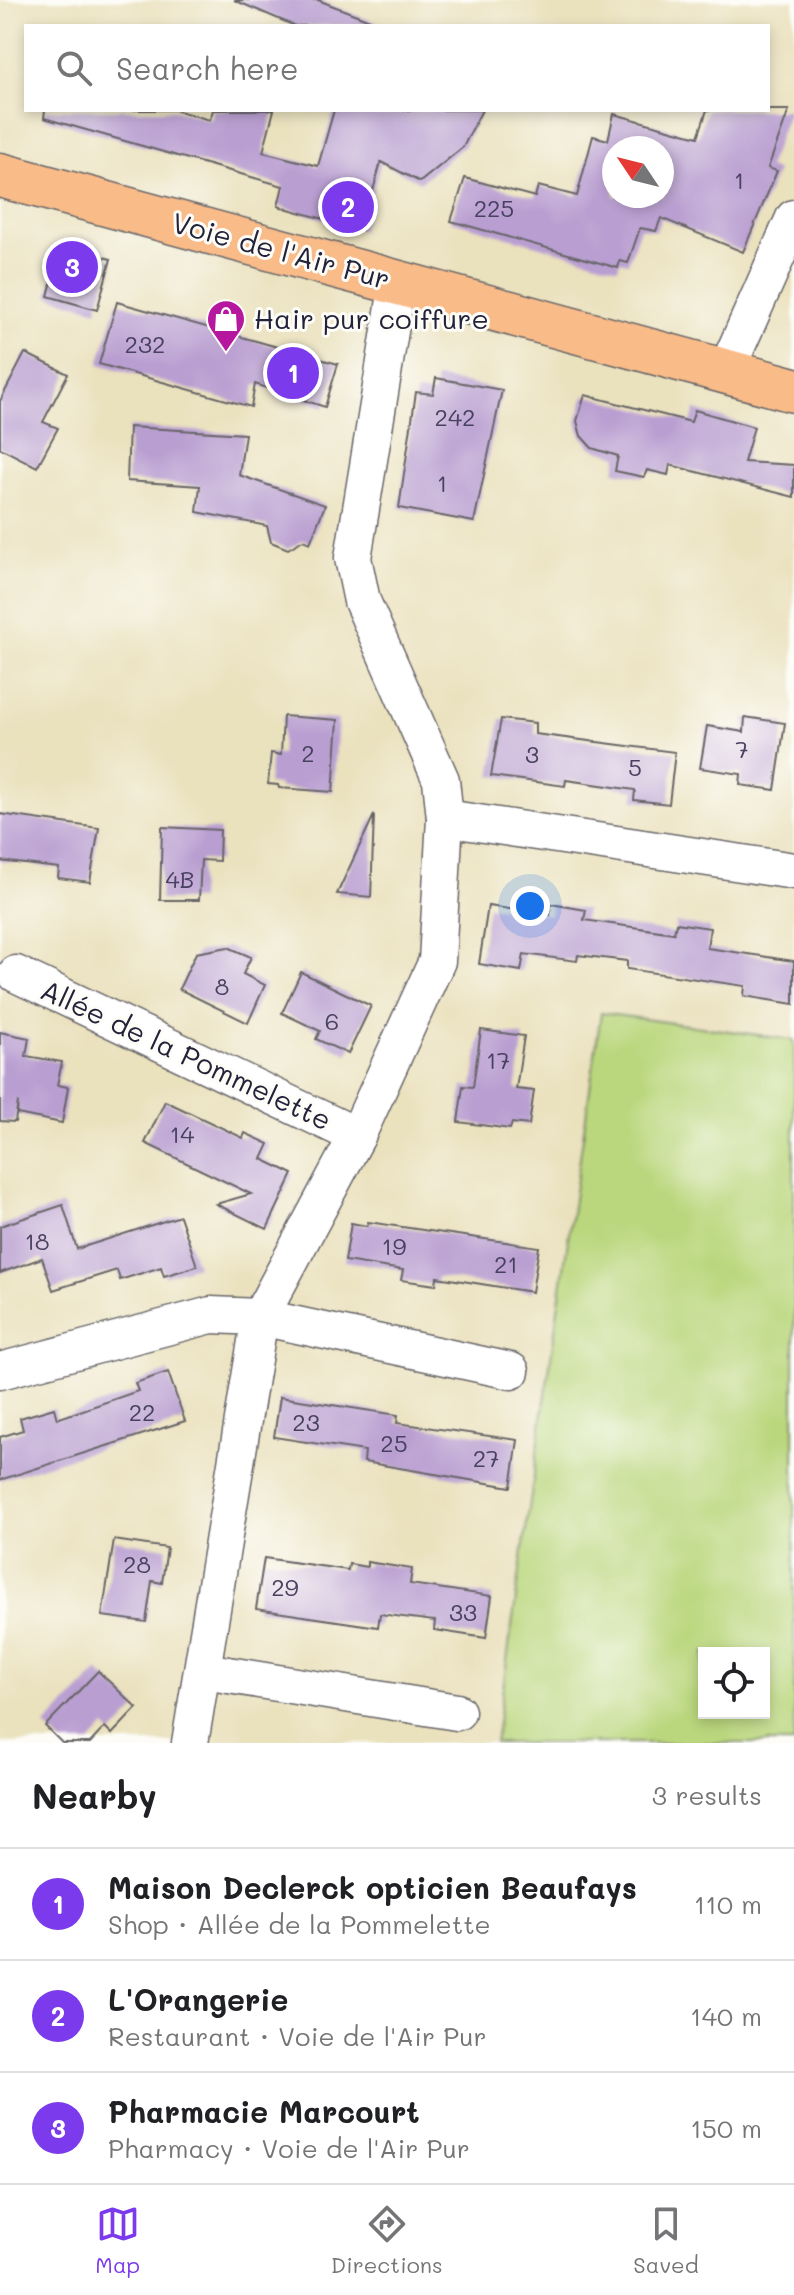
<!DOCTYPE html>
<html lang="en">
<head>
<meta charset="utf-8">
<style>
  :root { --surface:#fff; --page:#f6f6f6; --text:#202124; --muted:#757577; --line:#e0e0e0; --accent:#7c3aed }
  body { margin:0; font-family:Mali,sans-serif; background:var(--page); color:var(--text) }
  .controls { position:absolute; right:24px; bottom:24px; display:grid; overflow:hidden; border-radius:0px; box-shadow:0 4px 12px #0003 }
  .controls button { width:72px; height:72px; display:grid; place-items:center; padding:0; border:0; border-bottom:2px solid var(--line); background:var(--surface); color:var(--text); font:40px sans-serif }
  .compass { position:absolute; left:602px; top:136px; width:72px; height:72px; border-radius:50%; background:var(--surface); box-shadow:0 4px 12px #0003; rotate:305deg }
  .you { position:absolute; left:530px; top:906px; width:28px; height:28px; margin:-20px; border:6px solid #fff; border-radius:50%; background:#1a73e8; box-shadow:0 0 0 12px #1a73e833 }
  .badge { display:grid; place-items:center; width:52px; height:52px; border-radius:50%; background:var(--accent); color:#fff; font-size:26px; font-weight:700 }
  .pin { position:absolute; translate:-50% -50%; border:4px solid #fff; box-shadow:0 2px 8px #0006 }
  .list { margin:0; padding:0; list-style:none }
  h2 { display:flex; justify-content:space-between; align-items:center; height:104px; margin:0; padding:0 32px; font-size:34px }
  h2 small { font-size:26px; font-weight:400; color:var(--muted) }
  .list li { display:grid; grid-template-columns:52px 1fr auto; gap:24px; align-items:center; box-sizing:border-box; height:112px; padding:0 32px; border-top:2px solid var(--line) }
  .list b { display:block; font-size:30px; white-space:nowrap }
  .list p { margin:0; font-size:26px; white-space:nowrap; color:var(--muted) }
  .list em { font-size:26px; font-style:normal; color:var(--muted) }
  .icon { flex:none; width:44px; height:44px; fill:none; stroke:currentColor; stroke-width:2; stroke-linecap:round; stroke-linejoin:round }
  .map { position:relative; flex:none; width:794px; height:1743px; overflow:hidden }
  .search { position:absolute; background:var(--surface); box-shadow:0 4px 12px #0003; left:24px; right:24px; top:24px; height:88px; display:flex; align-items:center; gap:20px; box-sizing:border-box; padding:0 28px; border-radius:0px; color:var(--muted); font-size:30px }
  .sheet { height:440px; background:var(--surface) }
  nav { display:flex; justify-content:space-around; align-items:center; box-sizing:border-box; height:112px; border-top:2px solid var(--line); background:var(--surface); font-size:22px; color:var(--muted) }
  nav a { display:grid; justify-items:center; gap:4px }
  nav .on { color:var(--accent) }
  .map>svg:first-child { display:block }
</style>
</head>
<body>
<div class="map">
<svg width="794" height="1743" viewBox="0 0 794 1743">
  <rect width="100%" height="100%" fill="#fdfcf7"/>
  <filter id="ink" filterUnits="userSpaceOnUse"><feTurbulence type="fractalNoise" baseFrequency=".0125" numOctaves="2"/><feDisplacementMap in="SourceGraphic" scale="16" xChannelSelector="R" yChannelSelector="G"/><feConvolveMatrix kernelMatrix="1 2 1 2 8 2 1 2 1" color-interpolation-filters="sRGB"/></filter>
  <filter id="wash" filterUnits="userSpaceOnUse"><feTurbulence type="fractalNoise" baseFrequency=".006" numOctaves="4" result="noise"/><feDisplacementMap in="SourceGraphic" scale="32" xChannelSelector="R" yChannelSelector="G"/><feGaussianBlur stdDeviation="1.8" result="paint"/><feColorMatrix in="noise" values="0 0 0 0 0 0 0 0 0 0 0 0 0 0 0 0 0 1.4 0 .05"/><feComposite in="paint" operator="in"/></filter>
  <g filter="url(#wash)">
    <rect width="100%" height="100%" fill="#eae1bd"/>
    <path fill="#bad77d" stroke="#6e7c5c" stroke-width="2" fill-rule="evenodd" d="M601,1013L794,1040V1743H495ZM704,1653H764V1713H704Z"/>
    <g id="blocks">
      <g fill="#b99fd1" fill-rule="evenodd">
        <polygon points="234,0 318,0 380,24 295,26"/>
        <polygon points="45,110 175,110 210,120 213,110 274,110 263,152 318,166 334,110 482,110 463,147 420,182 381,162 362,230 278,206 283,186 44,118"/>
        <path d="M707,110H789L768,168L777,171L743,252L661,218L656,231L640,228L628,263L620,261L618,268L451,221L465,178L535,197L538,186L577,196L593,136L608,140L614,114L698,137ZM614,148H662V196H614Z"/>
        <polygon points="61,246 111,259 97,310 48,296"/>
        <polygon points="117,302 338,364 325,407 255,384 251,407 99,364"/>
        <polygon points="25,353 68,374 43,422 58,428 37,467 0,448 0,401"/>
        <polygon points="436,378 502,390 474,522 399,508 416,392 433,394"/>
        <polygon points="585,395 691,422 695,410 754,427 744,462 794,465 794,497 670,465 668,475 647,470 644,477 615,471 618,456 592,448 581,436 577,421"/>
        <polygon points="129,427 245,434 239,475 325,505 310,543 303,540 288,549 271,542 267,526 197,512 200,486 127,481"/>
        <polygon points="283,716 338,720 333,792 279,788 278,785 268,784 271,753 281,755"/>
        <polygon points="745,717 785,723 775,790 740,785 741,774 700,768 707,726 744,732"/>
        <polygon points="501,719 535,723 535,734 675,752 669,804 634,800 635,790 566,780 565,786 491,776"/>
        <polygon points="0,814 99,828 90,882 58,878 59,868 0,861"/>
        <polygon points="374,815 371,897 337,894"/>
        <polygon points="162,827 220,830 219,861 201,860 199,900 160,900"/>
        <polygon points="551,904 586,910 584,920 674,933 676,923 710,928 707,948 794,961 794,1004 744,996 745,986 627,969 627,961 578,955 577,961 524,954 521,971 479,964 488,906 550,915"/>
        <polygon points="228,947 251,957 243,974 265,985 248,1023 179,989 196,953"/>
        <polygon points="301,972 371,1006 348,1054 316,1039 320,1031 282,1013"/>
        <polygon points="481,1030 524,1036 516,1089 534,1091 529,1125 512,1123 510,1129 458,1122 463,1086 473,1087"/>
        <polygon points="0,1032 29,1038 26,1056 62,1062 57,1085 68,1087 62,1123 17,1114 18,1102 15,1122 0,1121"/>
        <polygon points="165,1101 243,1138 245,1133 269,1144 262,1159 293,1174 267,1229 216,1204 251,1194 145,1143"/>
        <polygon points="63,1205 77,1249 180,1216 197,1266 164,1276 161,1267 120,1280 117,1270 53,1290 42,1258 0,1273 0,1226"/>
        <polygon points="368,1222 539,1247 532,1292 437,1277 436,1285 401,1280 403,1270 345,1261 351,1223 367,1226"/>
        <polygon points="168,1372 185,1421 0,1480 0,1437 23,1430 20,1418 54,1408 57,1419 138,1391 135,1383"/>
        <polygon points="280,1397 398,1415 397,1423 518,1440 511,1487 364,1462 365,1451 274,1437"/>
        <polygon points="114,1540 167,1548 162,1583 152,1581 146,1622 102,1616"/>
        <polygon points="264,1558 348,1570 349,1564 367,1567 367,1562 412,1569 410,1584 492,1596 486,1638 434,1630 435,1621 380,1614 378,1627 256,1609"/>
        <polygon points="98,1671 137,1708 112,1734 105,1727 90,1743 62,1743 45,1726"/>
      </g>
    </g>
  </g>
  <g filter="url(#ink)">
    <use href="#blocks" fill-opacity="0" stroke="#686568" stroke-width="2"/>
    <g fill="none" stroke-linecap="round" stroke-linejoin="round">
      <g stroke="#686568" stroke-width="39">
        <g id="minor">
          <polyline points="726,371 794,218"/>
          <polyline points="445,818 794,871"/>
          <polyline points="16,974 357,1136"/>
          <polyline points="0,1371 211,1315 260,1317 511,1371"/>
          <polyline points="204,1671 457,1712"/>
          <polyline points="190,1743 260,1317 357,1136 437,961 445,818 441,780 362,601 353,558 398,282"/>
        </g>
      </g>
      <g stroke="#686568" stroke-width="47">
        <polyline id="major" points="0,175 794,390"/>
      </g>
      <use href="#minor" stroke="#fff" stroke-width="36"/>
      <use href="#major" stroke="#f9bc89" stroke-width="44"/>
    </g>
  </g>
  <defs>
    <g id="shop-pin" transform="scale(2)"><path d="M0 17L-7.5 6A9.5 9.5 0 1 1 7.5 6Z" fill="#b5179e" stroke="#fdfcf7"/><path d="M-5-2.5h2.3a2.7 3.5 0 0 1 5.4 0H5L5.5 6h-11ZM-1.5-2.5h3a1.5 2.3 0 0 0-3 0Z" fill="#fff"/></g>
  </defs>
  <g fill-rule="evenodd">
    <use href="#shop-pin" x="226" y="319"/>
  </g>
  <g text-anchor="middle" stroke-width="6" stroke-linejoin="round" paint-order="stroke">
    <g font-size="24" fill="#484160">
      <text x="739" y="189">1</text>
      <text x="494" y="217">225</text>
      <text x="145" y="353">232</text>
      <text x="455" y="426">242</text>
      <text x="442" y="492">1</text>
      <text x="742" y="758">7</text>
      <text x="308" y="762">2</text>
      <text x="532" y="763">3</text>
      <text x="635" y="776">5</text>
      <text x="180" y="888">4B</text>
      <text x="222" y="995">8</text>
      <text x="332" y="1030">6</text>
      <text x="498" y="1069">17</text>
      <text x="182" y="1143">14</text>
      <text x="37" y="1250">18</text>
      <text x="394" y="1255">19</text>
      <text x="506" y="1273">21</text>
      <text x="142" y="1421">22</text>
      <text x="306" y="1431">23</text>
      <text x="394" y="1452">25</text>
      <text x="486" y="1467">27</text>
      <text x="137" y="1573">28</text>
      <text x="285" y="1596">29</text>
      <text x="463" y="1621">33</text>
    </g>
    <g font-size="28" fill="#22223b" stroke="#fdfcf7">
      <text transform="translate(281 251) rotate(15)" y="10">Voie de l'Air Pur</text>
      <text transform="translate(186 1055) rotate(25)" y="10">Allée de la Pommelette</text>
    </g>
    <g font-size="28" fill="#22223b" stroke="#fdfcf7" text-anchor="start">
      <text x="254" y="329">Hair pur coiffure</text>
    </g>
  </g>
</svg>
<div class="controls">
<button><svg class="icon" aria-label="locate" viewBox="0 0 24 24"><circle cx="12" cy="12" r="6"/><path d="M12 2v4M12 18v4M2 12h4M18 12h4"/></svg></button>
</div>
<svg class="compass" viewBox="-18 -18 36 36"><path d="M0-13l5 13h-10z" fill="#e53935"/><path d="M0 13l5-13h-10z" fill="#757577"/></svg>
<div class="you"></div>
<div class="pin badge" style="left:293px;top:373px">1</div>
<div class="pin badge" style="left:348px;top:207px">2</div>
<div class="pin badge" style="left:72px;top:267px">3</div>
<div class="search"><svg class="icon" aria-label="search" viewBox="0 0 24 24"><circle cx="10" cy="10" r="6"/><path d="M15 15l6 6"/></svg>Search here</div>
</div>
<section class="sheet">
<h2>Nearby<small>3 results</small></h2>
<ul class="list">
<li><span class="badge">1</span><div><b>Maison Declerck opticien Beaufays</b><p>Shop · Allée de la Pommelette</p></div><em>110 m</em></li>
<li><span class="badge">2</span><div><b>L'Orangerie</b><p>Restaurant · Voie de l'Air Pur</p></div><em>140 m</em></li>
<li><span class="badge">3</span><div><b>Pharmacie Marcourt</b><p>Pharmacy · Voie de l'Air Pur</p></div><em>150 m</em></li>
</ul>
</section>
<nav>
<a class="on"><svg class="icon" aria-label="map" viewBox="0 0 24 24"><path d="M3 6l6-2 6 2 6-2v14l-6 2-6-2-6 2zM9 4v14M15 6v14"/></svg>Map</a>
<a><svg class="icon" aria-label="directions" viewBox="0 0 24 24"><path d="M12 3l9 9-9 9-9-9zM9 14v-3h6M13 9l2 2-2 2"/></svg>Directions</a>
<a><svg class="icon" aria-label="saved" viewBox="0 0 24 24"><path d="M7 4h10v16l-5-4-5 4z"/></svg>Saved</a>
</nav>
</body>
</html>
